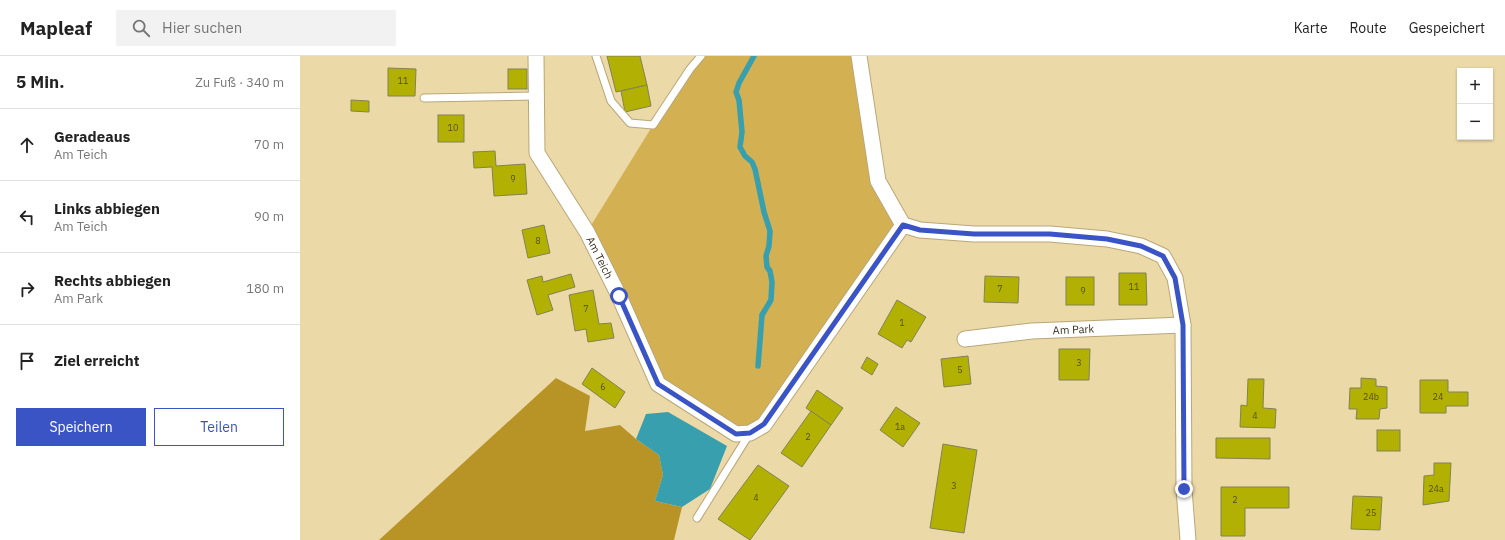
<!DOCTYPE html>
<html lang="de">
<head>
<meta charset="utf-8">
<style>
  :root { --surface:#fff; --page:#f2f2f2; --text:#222; --muted:#767676; --line:#e0e0e0; --accent:#3a54c6 }
  body { margin:0; font-family:"IBM Plex Sans",sans-serif; background:var(--page); color:var(--text) }
  .controls { position:absolute; right:12px; top:12px; display:grid; overflow:hidden; border-radius:0px; box-shadow:0 1px 3px #0004 }
  .controls button { width:36px; height:36px; display:grid; place-items:center; padding:0; border:0; border-bottom:1px solid var(--line); background:var(--surface); color:var(--text); font:20px sans-serif }
  .stop { position:absolute; width:12px; height:12px; margin:-9px; border:3px solid #3a54c6; border-radius:50%; background:#fff }
  .stop.end { background:#3a54c6; border-color:#fff; box-shadow:0 1px 4px #0008 }
  .list { margin:0; padding:0; list-style:none }
  h2 { display:flex; justify-content:space-between; align-items:center; height:52px; margin:0; padding:0 16px; font-size:17px }
  h2 small { font-size:13px; font-weight:400; color:var(--muted) }
  .list li { display:grid; grid-template-columns:26px 1fr auto; gap:12px; align-items:center; box-sizing:border-box; height:72px; padding:0 16px; border-top:1px solid var(--line) }
  .list b { display:block; font-size:15px; white-space:nowrap }
  .list p { margin:0; font-size:13px; white-space:nowrap; color:var(--muted) }
  .list em { font-size:13px; font-style:normal; color:var(--muted) }
  .actions { display:flex; gap:8px; padding:12px 16px }
  .actions a { flex:1; padding:9px 0; border:1px solid var(--accent); border-radius:0px; text-align:center; font-size:14px; color:var(--accent) }
  .actions .main { background:var(--accent); color:#fff }
  .icon { flex:none; width:22px; height:22px; fill:none; stroke:currentColor; stroke-width:2; stroke-linecap:round; stroke-linejoin:round }
  .map { position:relative; flex:none; width:1205px; height:484px; overflow:hidden }
  header { display:flex; align-items:center; gap:24px; box-sizing:border-box; height:56px; padding:0 20px; background:var(--surface); border-bottom:1px solid var(--line) }
  header strong { font-size:19px }
  nav { display:flex; gap:22px; margin-inline-start:auto; font-size:14px }
  .search { width:280px; height:36px; background:var(--page); display:flex; align-items:center; gap:10px; box-sizing:border-box; padding:0 14px; border-radius:0px; color:var(--muted); font-size:15px }
  main { display:flex }
  aside { flex:1; background:var(--surface) }
  .map>svg:first-child { display:block }
</style>
</head>
<body>
<header>
<strong>Mapleaf</strong>
<div class="search"><svg class="icon" aria-label="search" viewBox="0 0 24 24"><circle cx="10" cy="10" r="6"/><path d="M15 15l6 6"/></svg>Hier suchen</div>
<nav><a>Karte</a><a>Route</a><a>Gespeichert</a></nav>
</header>
<main>
<aside>
<h2>5 Min.<small>Zu Fuß · 340 m</small></h2>
<ul class="list">
<li><svg class="icon" aria-label="ahead" viewBox="0 0 24 24"><path d="M12 20V5M6 11l6-6 6 6"/></svg><div><b>Geradeaus</b><p>Am Teich</p></div><em>70 m</em></li>
<li><svg class="icon" aria-label="left" viewBox="0 0 24 24"><path d="M17 20v-9H6M10 6l-5 5 5 5"/></svg><div><b>Links abbiegen</b><p>Am Teich</p></div><em>90 m</em></li>
<li><svg class="icon" aria-label="right" viewBox="0 0 24 24"><path d="M7 20v-9h11M14 6l5 5-5 5"/></svg><div><b>Rechts abbiegen</b><p>Am Park</p></div><em>180 m</em></li>
<li><svg class="icon" aria-label="arrive" viewBox="0 0 24 24"><path d="M6 21V4h12l-3 4 3 4H6"/></svg><div><b>Ziel erreicht</b></div></li>
</ul>
<div class="actions"><a class="main">Speichern</a><a>Teilen</a></div>
</aside>
<div class="map">
<svg width="1205" height="484" viewBox="0 0 1205 484">
  <rect width="100%" height="100%" fill="#ecd9a8"/>
  <polygon fill="#d3b052" points="401,0 559,0 578,125 603,169 450,377 358,328 287,176 353,69"/>
  <polygon fill="#b89427" points="256,322 290,340 285,375 320,369 336,383 359,399 363,419 355,445 382,451 374,484 79,484"/>
  <polygon fill="#379fae" points="368,356 427,390 410,433 382,451 355,445 363,419 359,399 336,383 346,358"/>
  <g fill="none" stroke-linecap="round" stroke-linejoin="round">
    <polyline stroke="#379fae" stroke-width="5.5" points="454,0 439,27 436,36 439,44 442,76 440,91 445,100 452,106 455,113 464,156 470,175 469,190 466,200 467,211 470,215 472,226 471,244 462,259 458,310"/>
  </g>
  <g fill="#b2b002" stroke="#828354">
    <polygon points="307,0 340,0 347,29 316,36"/>
    <polygon points="88,12 116,13 115,40 88,40"/>
    <rect x="208" y="13" width="19" height="20"/>
    <polygon points="347,29 351,50 325,56 321,35"/>
    <polygon points="51,44 69,45 69,56 51,55"/>
    <rect x="138" y="59" width="26" height="27"/>
    <polygon points="195,95 196,110 225,108 227,138 194,140 192,111 174,112 173,96"/>
    <polygon points="244,169 250,197 228,202 222,174"/>
    <polygon points="819,217 846,217 847,249 819,249"/>
    <polygon points="271,218 275,231 248,239 253,254 237,259 227,224 242,220 243,226"/>
    <polygon points="685,220 719,221 718,247 684,246"/>
    <rect x="766" y="221" width="28" height="28"/>
    <polygon points="293,234 299,268 311,267 314,282 288,286 286,273 275,275 269,239"/>
    <polygon points="597,244 626,261 611,286 607,284 602,292 578,278"/>
    <polygon points="759,293 790,293 789,324 759,324"/>
    <polygon points="668,300 671,328 644,331 641,303"/>
    <polygon points="567,301 578,308 572,319 561,312"/>
    <polygon points="292,312 325,336 315,352 282,328"/>
    <polygon points="1061,322 1076,323 1076,330 1087,331 1087,352 1080,353 1079,363 1056,363 1057,353 1049,353 1050,332 1061,332"/>
    <polygon points="948,323 964,323 963,352 976,353 975,372 940,371 941,349 947,350"/>
    <polygon points="1120,324 1148,324 1148,336 1168,336 1168,350 1146,350 1146,357 1120,357"/>
    <polygon points="517,334 543,352 531,369 506,352"/>
    <polygon points="596,351 620,367 603,391 580,374"/>
    <polygon points="511,355 531,369 502,411 481,397"/>
    <rect x="1077" y="374" width="23" height="21"/>
    <polygon points="916,382 970,382 970,403 916,402"/>
    <polygon points="643,388 677,394 664,477 630,472"/>
    <polygon points="1134,407 1151,407 1149,445 1123,449 1124,420 1134,419"/>
    <polygon points="458,409 489,430 450,484 418,463"/>
    <polygon points="921,431 989,431 989,452 945,452 945,480 921,480"/>
    <polygon points="1053,440 1082,441 1080,474 1051,473"/>
  </g>
  <g fill="none" stroke-linecap="round" stroke-linejoin="round">
    <g stroke="#baa778" stroke-width="9">
      <g id="service">
        <polyline points="296,0 311,45 330,67 353,69 390,13 401,0"/>
        <polyline points="124,42 236,40"/>
        <polyline points="397,462 450,377"/>
      </g>
    </g>
    <g stroke="#baa778" stroke-width="17">
      <g id="minor">
        <path id="s1" d="M236,0L237,97L287,176L319,240L358,328L436,378L450,377L464,369L603,169"/>
        <polyline points="559,0 578,125 603,169 620,174 674,178 750,178 807,183 841,190 863,200 875,222 883,269 884,433 888,484"/>
        <path id="s2" d="M665,283L732,275L883,269"/>
      </g>
    </g>
    <use href="#service" stroke="#fff" stroke-width="7"/>
    <use href="#minor" stroke="#fff" stroke-width="15"/>
  </g>
  <g fill="none" stroke-linecap="round" stroke-linejoin="round">
    <polyline stroke="#3a54c6" stroke-width="5" points="319,240 358,328 436,378 450,377 464,368 603,169 620,174 674,178 750,178 807,183 841,190 863,200 875,222 883,269 884,433"/>
  </g>
  <g text-anchor="middle" stroke-width="3" stroke-linejoin="round" paint-order="stroke">
    <g font-size="9" fill="#564f16">
      <text x="103" y="28">11</text>
      <text x="153" y="75">10</text>
      <text x="213" y="126">9</text>
      <text x="238" y="188">8</text>
      <text x="834" y="234">11</text>
      <text x="700" y="236">7</text>
      <text x="783" y="238">9</text>
      <text x="286" y="256">7</text>
      <text x="602" y="270">1</text>
      <text x="779" y="310">3</text>
      <text x="660" y="317">5</text>
      <text x="303" y="334">6</text>
      <text x="1071" y="344">24b</text>
      <text x="1138" y="344">24</text>
      <text x="955" y="363">4</text>
      <text x="600" y="374">1a</text>
      <text x="508" y="384">2</text>
      <text x="654" y="433">3</text>
      <text x="1136" y="436">24a</text>
      <text x="456" y="445">4</text>
      <text x="935" y="447">2</text>
      <text x="1071" y="460">25</text>
    </g>
    <g font-size="11" fill="#372f1c" stroke="#ecd9a8">
      <text dy="4" stroke="none"><textPath href="#s1" startOffset="219">Am Teich</textPath></text>
      <text dy="4" stroke="none"><textPath href="#s2" startOffset="109">Am Park</textPath></text>
    </g>
  </g>
</svg>
<div class="controls">
<button>+</button>
<button>−</button>
</div>
<div class="stop" style="left:319px;top:240px"></div>
<div class="stop end" style="left:884px;top:433px"></div>
</div>
</main>
</body>
</html>
